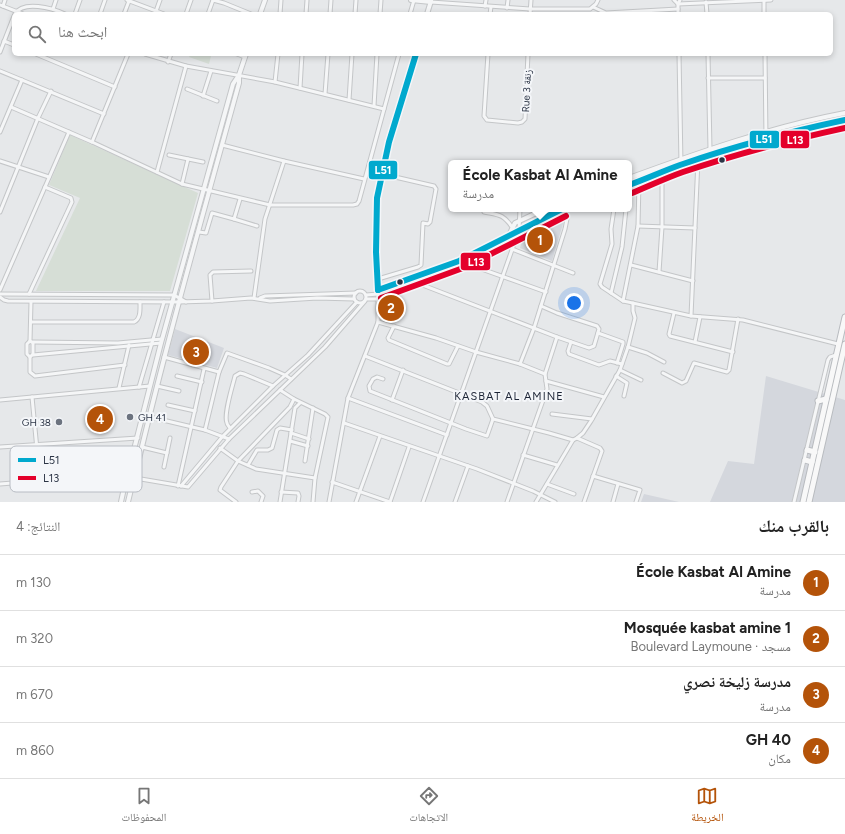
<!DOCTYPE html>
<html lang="ar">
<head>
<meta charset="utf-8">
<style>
  :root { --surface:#fff; --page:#f2f2f2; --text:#222; --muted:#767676; --line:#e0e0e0; --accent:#b45309 }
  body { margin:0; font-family:Figtree,"Noto Naskh Arabic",sans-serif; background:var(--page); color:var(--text); direction:rtl }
  .you { position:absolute; left:574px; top:303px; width:14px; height:14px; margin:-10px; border:3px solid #fff; border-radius:50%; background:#1a73e8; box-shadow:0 0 0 6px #1a73e833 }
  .badge { display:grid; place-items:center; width:26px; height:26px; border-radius:50%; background:var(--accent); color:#fff; font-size:13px; font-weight:700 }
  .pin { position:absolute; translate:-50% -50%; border:2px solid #fff; box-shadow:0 1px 4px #0006 }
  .popup { position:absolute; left:448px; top:160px; width:184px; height:52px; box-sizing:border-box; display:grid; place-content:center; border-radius:6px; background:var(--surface); filter:drop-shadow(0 1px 3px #0005); font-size:13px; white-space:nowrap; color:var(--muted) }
  .popup b { font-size:15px; color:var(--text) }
  .popup::after { content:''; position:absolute; left:50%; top:100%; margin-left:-8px; border:8px solid transparent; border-top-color:var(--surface) }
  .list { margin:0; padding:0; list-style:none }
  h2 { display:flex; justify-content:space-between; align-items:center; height:52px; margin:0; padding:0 16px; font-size:17px }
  h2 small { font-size:13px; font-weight:400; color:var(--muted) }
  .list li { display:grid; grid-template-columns:26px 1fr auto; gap:12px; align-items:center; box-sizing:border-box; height:56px; padding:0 16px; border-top:1px solid var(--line) }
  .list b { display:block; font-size:15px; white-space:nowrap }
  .list p { margin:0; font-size:13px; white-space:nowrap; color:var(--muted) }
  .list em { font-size:13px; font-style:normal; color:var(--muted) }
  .icon { flex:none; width:22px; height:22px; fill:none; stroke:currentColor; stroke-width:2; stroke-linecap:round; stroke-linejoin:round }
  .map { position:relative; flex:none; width:845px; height:502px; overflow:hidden; direction:ltr }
  .search { position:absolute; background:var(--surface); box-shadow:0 2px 6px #0003; left:12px; right:12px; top:12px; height:44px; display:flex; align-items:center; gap:10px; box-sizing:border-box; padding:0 14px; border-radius:6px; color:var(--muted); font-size:15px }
  .sheet { height:276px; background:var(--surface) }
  nav { display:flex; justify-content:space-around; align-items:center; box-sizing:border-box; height:56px; border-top:1px solid var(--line); background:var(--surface); font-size:11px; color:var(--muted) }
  nav a { display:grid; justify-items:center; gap:2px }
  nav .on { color:var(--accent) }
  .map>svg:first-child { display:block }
</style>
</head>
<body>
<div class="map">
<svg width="845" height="502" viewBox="0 0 845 502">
  <rect width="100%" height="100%" fill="#e6e8ea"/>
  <g fill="#d4d7dd">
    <polygon points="561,213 565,217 552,261 520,248 524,232"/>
    <polygon points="175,329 224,348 217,368 168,355"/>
    <polygon points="766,376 845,400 845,502 710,502 728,461 754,464"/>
    <polygon points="644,494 679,502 641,502"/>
  </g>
  <g fill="#d6ded6">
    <polygon points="191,54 215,54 214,56 211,56 209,64 189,57"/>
    <polygon points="70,135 198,193 170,291 36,291 80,198 49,185"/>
  </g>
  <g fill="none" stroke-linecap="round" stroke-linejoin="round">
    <g stroke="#c4c6c8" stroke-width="5">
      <g id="minor">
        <polyline points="127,0 164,14"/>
        <polyline points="213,0 224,3 251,14"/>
        <polyline points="674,0 678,4 771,0"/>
        <polyline points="764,0 764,14"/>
        <polyline points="431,2 530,9 590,9 596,4 598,0"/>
        <polyline points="706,2 707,14"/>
        <polyline points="0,5 23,14"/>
        <polyline points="3,6 5,0"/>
        <polyline points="485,6 486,0"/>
        <polyline points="593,7 606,13 678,9"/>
        <polyline points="507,8 508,0"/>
        <polyline points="53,9 56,0"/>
        <path d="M15,14C23,0 52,8 65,14"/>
        <polyline points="75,14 80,0"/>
        <polyline points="100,14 105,0"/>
        <polyline points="124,14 129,1"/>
        <polyline points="155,14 160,0"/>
        <polyline points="186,14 191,0"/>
        <polyline points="208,14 213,0"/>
        <polyline points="280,14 281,0"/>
        <polyline points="306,14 307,0"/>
        <polyline points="330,14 331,0"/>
        <polyline points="355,14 356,0"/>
        <polyline points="380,14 381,0"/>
        <polyline points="410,14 414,0"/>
        <polyline points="490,14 491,7"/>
        <polyline points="530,14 531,0"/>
        <polyline points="678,14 678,4 680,0"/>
        <polyline points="4,41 14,45"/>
        <polyline points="0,52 14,16"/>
        <polyline points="36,54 115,87"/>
        <polyline points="145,54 186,66 275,82 384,109"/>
        <polyline points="237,54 245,57"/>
        <polyline points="488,54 484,116 487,120 518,123 522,122 525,119 528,54"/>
        <polyline points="679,54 681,164"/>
        <polyline points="708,54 710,149"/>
        <polyline points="765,54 766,139"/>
        <polyline points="168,62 171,54"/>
        <polyline points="0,71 104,114"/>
        <polyline points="708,78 765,78"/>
        <polyline points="275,82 278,54"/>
        <polyline points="300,88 302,54"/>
        <polyline points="187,89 217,101"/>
        <polyline points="325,94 328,54"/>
        <polyline points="203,96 211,71"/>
        <polyline points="349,100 352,54"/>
        <polyline points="374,106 377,54"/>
        <polyline points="11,107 92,142 182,184 270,205 353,205 357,204 359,201 399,54"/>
        <polyline points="0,132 22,80"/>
        <polyline points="92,142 128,54"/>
        <polyline points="222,145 284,161 364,179"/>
        <polyline points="169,155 203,162"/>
        <polyline points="0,161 49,177"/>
        <polyline points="157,172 186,66"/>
        <polyline points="182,184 188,159"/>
        <polyline points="614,209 611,229 612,244 600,284 602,287 623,301 628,302 691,316 743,320 838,344"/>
        <polyline points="0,212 38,118 51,91"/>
        <path d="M484,212C499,215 503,214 512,227"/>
        <polyline points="234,219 257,226"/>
        <polyline points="638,226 695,228"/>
        <polyline points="199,232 206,233 212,213 234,219 240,199"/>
        <polyline points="512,249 573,273"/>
        <polyline points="459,261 546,292"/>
        <polyline points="631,265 693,281"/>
        <polyline points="659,272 662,227 662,166"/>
        <polyline points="378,279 418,267 421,265 423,223 428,224 430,222 436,189 434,186 382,174"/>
        <polyline points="407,279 557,337 589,348 594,346 599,329 597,326 557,313 541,306"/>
        <polyline points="0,290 69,132"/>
        <circle cx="360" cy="297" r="6"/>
        <polyline points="611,293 622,247 626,209"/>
        <polyline points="0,294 174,295 186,302"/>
        <polyline points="29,294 72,202 71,198 45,187"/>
        <polyline points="366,295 378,294"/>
        <polyline points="0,297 4,300 8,301 179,302 212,301 251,298 270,301 317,298 354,299"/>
        <polyline points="254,298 265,219 284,161"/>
        <polyline points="260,298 265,296 356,293"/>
        <polyline points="366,299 378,299"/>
        <polyline points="212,301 210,275 213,272 251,271"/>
        <polyline points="623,301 638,226 639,181"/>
        <polyline points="674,313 669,334 670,336 733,352"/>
        <polyline points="691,316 698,160"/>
        <path d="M31,322H134C141,319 140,309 140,302"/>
        <polyline points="378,322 436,338 476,352 520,364 545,374"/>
        <polyline points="394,326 388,338 389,340 447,364 449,364 458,346"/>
        <polyline points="598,333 623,342 623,344 617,363"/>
        <polyline points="30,341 31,302"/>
        <polygon points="30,341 33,343 33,354 30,357 27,354 27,344"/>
        <polyline points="33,342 118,343 162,339"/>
        <polyline points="571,342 568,351 569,354 599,365 610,361 622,364"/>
        <polyline points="695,342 700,317"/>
        <polyline points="628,347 647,353 664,362"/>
        <polyline points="33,355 161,343"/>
        <polyline points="365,356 482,402 487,406 493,419 549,433 573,440 536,502"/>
        <polyline points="30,357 30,372 35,376 125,365"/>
        <polyline points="164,357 219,372"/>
        <polyline points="520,364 534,328 565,229 567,219 565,209"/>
        <polyline points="620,370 641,380"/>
        <polyline points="663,373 682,383 686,381 694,363 727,372 729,370 738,319"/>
        <polyline points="177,376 202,382"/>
        <polyline points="616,376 627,383 624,396"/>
        <polyline points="383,379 377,377 373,379 369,386 370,391 466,429 487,436 493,419"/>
        <polyline points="546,381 604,397"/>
        <polyline points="157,386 179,391"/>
        <polyline points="139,387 164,302"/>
        <polyline points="119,388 129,345"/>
        <polyline points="280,390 294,399"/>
        <polyline points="32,397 40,481"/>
        <polyline points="348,398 447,435"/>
        <polyline points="0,400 150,386"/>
        <polyline points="392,400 403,370"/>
        <polyline points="168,405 195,411"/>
        <polyline points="552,414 592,419"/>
        <polyline points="150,417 205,430 229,439"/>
        <polyline points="344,423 477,469 533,491 555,502"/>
        <path d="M230,428C229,426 227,425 227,423C223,415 233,385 235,376L240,373L244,374L273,386"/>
        <polyline points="205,430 219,372 227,353 269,368 285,375 291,379"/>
        <polyline points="291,433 309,439"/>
        <polyline points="577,438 600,448 602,451 584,502"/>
        <polyline points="573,440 577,438 583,433 591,421 620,370 628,347 635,318 633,311 633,303"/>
        <polyline points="290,441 308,446"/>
        <polyline points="0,447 138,438"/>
        <polyline points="142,447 167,453"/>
        <polyline points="220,448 238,461 256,469 315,478"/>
        <polyline points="523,455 557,465"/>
        <polyline points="305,461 313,408"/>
        <polyline points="248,465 257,450 268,450 272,448 277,430 280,428 292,430"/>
        <polyline points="164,467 170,438"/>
        <polyline points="593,476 640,490 636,502"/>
        <polyline points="135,478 188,487 229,439 325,347 365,301"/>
        <polyline points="332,482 390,502"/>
        <polyline points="0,484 112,475 126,475"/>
        <polyline points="547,484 574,494"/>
        <polyline points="178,486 204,369"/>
        <polyline points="181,486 223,436 273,386 308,355 357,302"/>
        <polyline points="252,492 258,491 263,496 261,502"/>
        <polyline points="281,492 298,493 299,496 298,502"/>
        <polyline points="236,502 220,490 221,487 238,461 290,407 294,399 325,414 328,417 315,478 313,502"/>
        <polyline points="280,502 295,408 300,403"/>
        <polyline points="329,502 348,398 378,322 378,290"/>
        <polyline points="356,502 380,436"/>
        <polyline points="390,502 409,447"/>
        <polyline points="423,502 519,230 520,209"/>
        <polyline points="455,502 468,466"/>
        <polyline points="507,502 547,389 545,374 557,337"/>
        <polyline points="613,502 618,484"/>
        <polyline points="794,502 828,360 830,357 836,355"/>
      </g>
    </g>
    <g stroke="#c4c6c8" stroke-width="6">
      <g id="tertiary">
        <polyline points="411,0 431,2"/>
        <polyline points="260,14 265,0"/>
        <polyline points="427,14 431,1"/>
        <polyline points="416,54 389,142 377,198 376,252 378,290 459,261 519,230 562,209"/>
        <path d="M629,178C700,152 771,127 845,113"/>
        <path d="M629,185C646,179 663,171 680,165C734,147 789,132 845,120"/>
        <polyline points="509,235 515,223 545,209"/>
        <circle cx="130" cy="477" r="4.5"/>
        <polyline points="128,473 161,343 233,84 239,75"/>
        <path d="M135,476C166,344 203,214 239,83V75L246,54"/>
        <polyline points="121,502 126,479"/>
        <polyline points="128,502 133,481"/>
      </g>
    </g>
    <g stroke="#b8bbbf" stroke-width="7">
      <g id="trunk">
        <polyline points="818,401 826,399"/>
        <polyline points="807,450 815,452"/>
        <polyline points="805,460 812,462"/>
        <polyline points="803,502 845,317"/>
        <polyline points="809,502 845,344"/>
      </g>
    </g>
    <use href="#minor" stroke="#f5f6f7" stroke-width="3"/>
    <use href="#tertiary" stroke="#f5f6f7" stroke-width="4"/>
    <use href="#trunk" stroke="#f8f8f8" stroke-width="5"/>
    <g stroke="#f4f6f9" stroke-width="9">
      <g id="bus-1">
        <path d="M629,185C646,179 663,171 680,165C734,146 789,132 845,120"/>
        <polyline points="378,290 376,252 377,198 389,142 416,54"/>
        <polyline points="378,290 459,261 562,209"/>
      </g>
    </g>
    <g stroke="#f4f6f9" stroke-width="9">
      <g id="bus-2">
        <path d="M632,193C649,186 666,178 683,172C736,154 790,140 845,128"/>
        <polyline points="381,298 463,268 566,216"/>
      </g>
    </g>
    <use href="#bus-1" stroke="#00a9ce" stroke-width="6"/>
    <use href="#bus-2" stroke="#e4002b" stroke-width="6"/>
  </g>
  <g fill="#2b3445" stroke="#f4f6f9" stroke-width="1.5">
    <circle cx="722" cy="160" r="3.5"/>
    <circle cx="400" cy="282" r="3.5"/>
  </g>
  <g fill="#6c737f" stroke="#f4f6f9" stroke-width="1.5">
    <circle cx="130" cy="417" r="4"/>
    <circle cx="59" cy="422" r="4"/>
  </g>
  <g text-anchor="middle" stroke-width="4" stroke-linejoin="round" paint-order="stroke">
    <g font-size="10" fill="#2b3445" stroke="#f4f6f9">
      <text transform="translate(526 91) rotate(-87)" y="4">Rue 3 زنقة</text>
    </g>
    <g font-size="10" fill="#2b3445" stroke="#f4f6f9" text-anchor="start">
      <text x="138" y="421">GH 41</text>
      <text x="51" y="426" text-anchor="end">GH 38</text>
    </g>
    <g font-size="11" letter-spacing="1" fill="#1d2536" stroke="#f4f6f9">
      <text x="509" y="400">KASBAT AL AMINE</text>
    </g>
  </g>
  <rect x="10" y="446" width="132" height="46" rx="6" fill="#f4f6f9" stroke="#b8bcc3" stroke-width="1"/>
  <rect x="18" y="458" width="18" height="4" fill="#00a9ce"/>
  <rect x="18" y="476" width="18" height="4" fill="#e4002b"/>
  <g font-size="11" fill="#2b3445">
    <text x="43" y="464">L51</text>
    <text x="43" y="482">L13</text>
  </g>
  <g stroke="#f4f6f9" stroke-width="1.5">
    <rect x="749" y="130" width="31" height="19" rx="4" fill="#00a9ce"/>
    <rect x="780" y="130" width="30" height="19" rx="4" fill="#e4002b"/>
    <rect x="368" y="160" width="30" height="20" rx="4" fill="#00a9ce"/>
    <rect x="460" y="252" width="31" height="19" rx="4" fill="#e4002b"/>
  </g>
  <g font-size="11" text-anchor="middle" font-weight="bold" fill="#fff">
    <text x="764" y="143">L51</text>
    <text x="795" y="144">L13</text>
    <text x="383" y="174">L51</text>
    <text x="476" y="266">L13</text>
  </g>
</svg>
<div class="you"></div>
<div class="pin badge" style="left:540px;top:240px">1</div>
<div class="popup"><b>École Kasbat Al Amine</b>مدرسة</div>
<div class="pin badge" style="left:391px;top:308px">2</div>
<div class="pin badge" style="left:196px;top:352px">3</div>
<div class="pin badge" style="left:100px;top:419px">4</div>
<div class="search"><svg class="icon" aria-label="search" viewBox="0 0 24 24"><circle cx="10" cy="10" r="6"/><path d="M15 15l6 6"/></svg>ابحث هنا</div>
</div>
<section class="sheet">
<h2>بالقرب منك<small>النتائج: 4</small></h2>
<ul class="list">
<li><span class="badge">1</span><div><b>École Kasbat Al Amine</b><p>مدرسة</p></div><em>130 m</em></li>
<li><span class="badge">2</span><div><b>Mosquée kasbat amine 1</b><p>مسجد · Boulevard Laymoune</p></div><em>320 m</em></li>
<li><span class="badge">3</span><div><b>مدرسة زليخة نصري</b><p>مدرسة</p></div><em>670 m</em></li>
<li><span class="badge">4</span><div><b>GH 40</b><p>مكان</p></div><em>860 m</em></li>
</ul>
</section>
<nav>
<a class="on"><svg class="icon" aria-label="map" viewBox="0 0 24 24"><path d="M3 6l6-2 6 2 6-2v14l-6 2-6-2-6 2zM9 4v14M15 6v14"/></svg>الخريطة</a>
<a><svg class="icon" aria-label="directions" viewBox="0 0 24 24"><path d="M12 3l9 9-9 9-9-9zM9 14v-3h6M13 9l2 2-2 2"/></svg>الاتجاهات</a>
<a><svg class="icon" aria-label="saved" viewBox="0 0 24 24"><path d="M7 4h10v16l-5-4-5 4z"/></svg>المحفوظات</a>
</nav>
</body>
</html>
